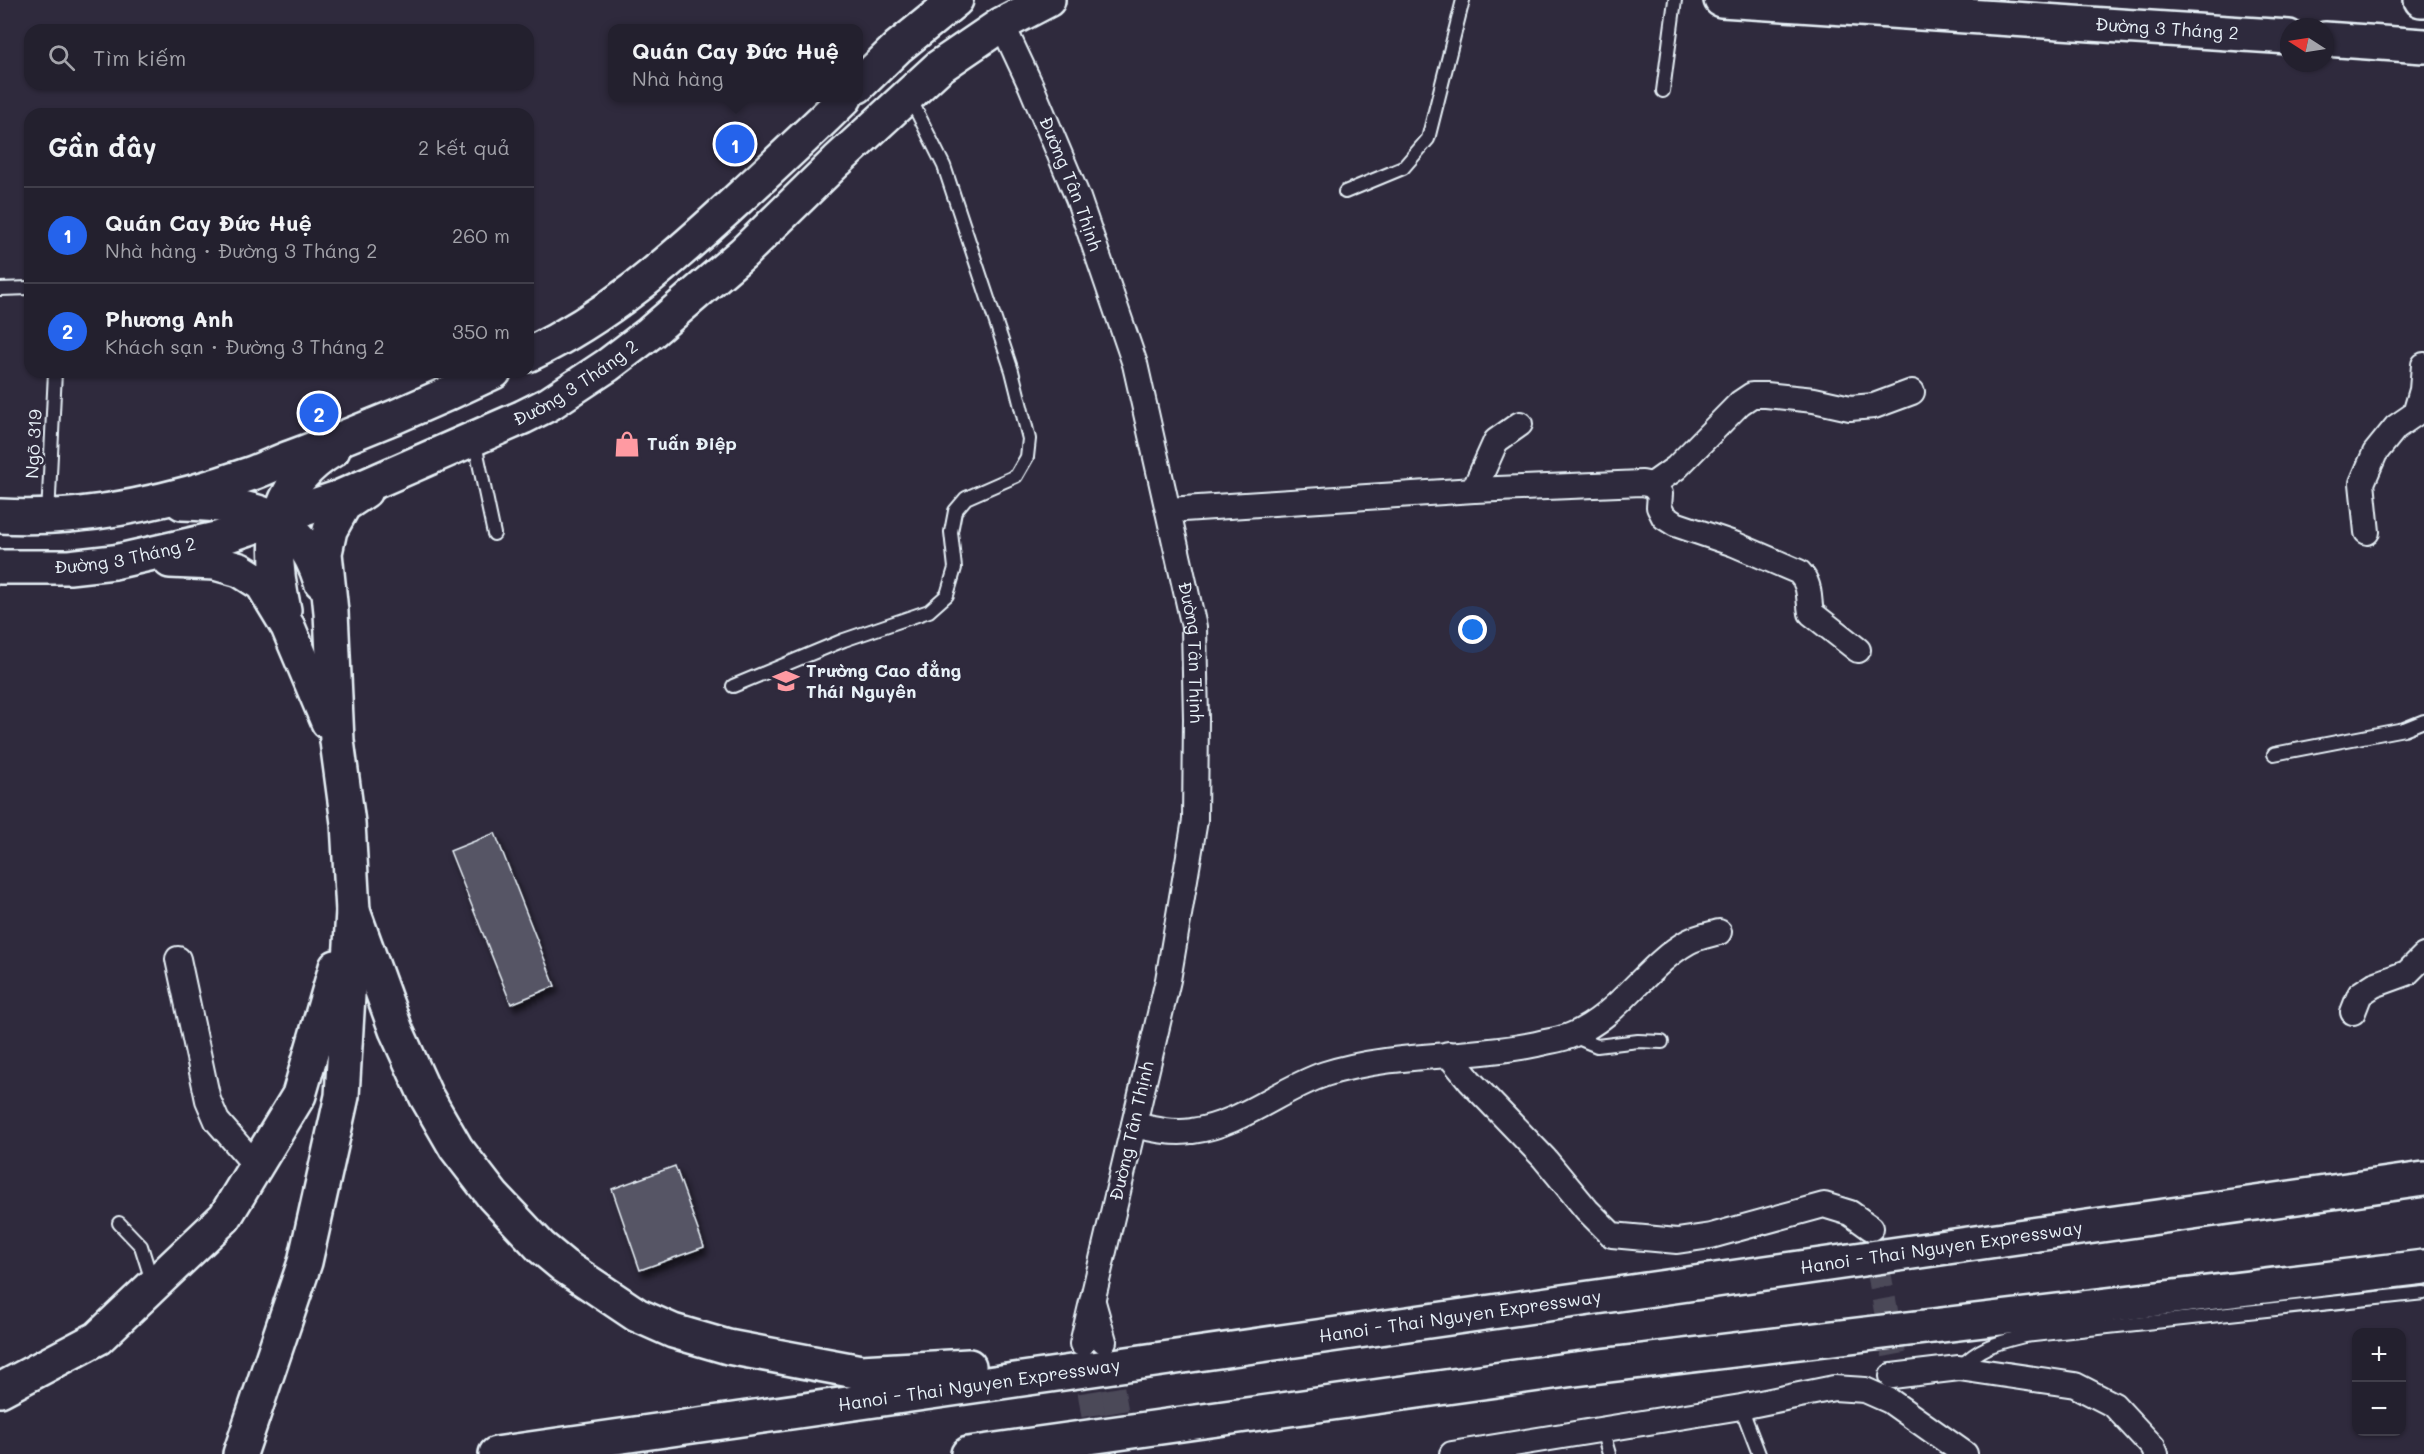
<!DOCTYPE html>
<html lang="vi">
<head>
<meta charset="utf-8">
<style>
  :root { --surface:#23202e; --page:#2f2d3a; --text:#f1f3f6; --muted:#a3a3aa; --line:#403e4a; --accent:#2563eb }
  body { margin:0; font-family:Mali,sans-serif; background:var(--page); color:var(--text) }
  .controls { position:absolute; right:18px; bottom:18px; display:grid; overflow:hidden; border-radius:12px; box-shadow:0 2px 4px #0004 }
  .controls button { width:54px; height:54px; display:grid; place-items:center; padding:0; border:0; border-bottom:2px solid var(--line); background:var(--surface); color:var(--text); font:30px sans-serif }
  .compass { position:absolute; left:2280px; top:18px; width:54px; height:54px; border-radius:50%; background:var(--surface); box-shadow:0 2px 4px #0004; rotate:282deg }
  .you { position:absolute; left:1473px; top:630px; width:21px; height:21px; margin:-15px; border:4px solid #fff; border-radius:50%; background:#1a73e8; box-shadow:0 0 0 9px #1a73e833 }
  .badge { display:grid; place-items:center; width:39px; height:39px; border-radius:50%; background:var(--accent); color:#fff; font-size:20px; font-weight:700 }
  .pin { position:absolute; translate:-50% -50%; border:3px solid #fff; box-shadow:0 2px 6px #0006 }
  .popup { position:absolute; left:608px; top:24px; width:255px; height:78px; box-sizing:border-box; display:grid; place-content:center; border-radius:12px; background:var(--surface); filter:drop-shadow(0 2px 4px #0005); font-size:20px; white-space:nowrap; color:var(--muted) }
  .popup b { font-size:22px; color:var(--text) }
  .popup::after { content:''; position:absolute; left:50%; top:100%; margin-left:-12px; border:12px solid transparent; border-top-color:var(--surface) }
  .list { margin:0; padding:0; list-style:none }
  h2 { display:flex; justify-content:space-between; align-items:center; height:78px; margin:0; padding:0 24px; font-size:26px }
  h2 small { font-size:20px; font-weight:400; color:var(--muted) }
  .list li { display:grid; grid-template-columns:39px 1fr auto; gap:18px; align-items:center; box-sizing:border-box; height:96px; padding:0 24px; border-top:2px solid var(--line) }
  .list b { display:block; font-size:22px; white-space:nowrap }
  .list p { margin:0; font-size:20px; white-space:nowrap; color:var(--muted) }
  .list em { font-size:20px; font-style:normal; color:var(--muted) }
  .icon { flex:none; width:33px; height:33px; fill:none; stroke:currentColor; stroke-width:2; stroke-linecap:round; stroke-linejoin:round }
  .map { position:relative; flex:none; width:2424px; height:1454px; overflow:hidden }
  .search { position:absolute; background:var(--surface); box-shadow:0 2px 4px #0004; left:24px; top:24px; width:510px; height:66px; display:flex; align-items:center; gap:15px; box-sizing:border-box; padding:0 21px; border-radius:18px; color:var(--muted); font-size:22px }
  .panel { position:absolute; background:var(--surface); box-shadow:0 2px 4px #0004; left:24px; top:108px; width:510px; height:270px; border-radius:18px }
  .map>svg:first-child { display:block }
</style>
</head>
<body>
<div class="map">
<svg width="2424" height="1454" viewBox="0 0 2424 1454">
  <defs>
    <filter id="shadow"><feDropShadow dx="3.5" dy="6" stdDeviation="3" flood-color="#0009"/></filter>
  </defs>
  <rect width="100%" height="100%" fill="#2f2a3d"/>
  <filter id="ink" filterUnits="userSpaceOnUse"><feTurbulence type="fractalNoise" baseFrequency=".0167" numOctaves="2"/><feDisplacementMap in="SourceGraphic" scale="12" xChannelSelector="R" yChannelSelector="G"/><feConvolveMatrix kernelMatrix="1 2 1 2 8 2 1 2 1" color-interpolation-filters="sRGB"/></filter>
  <g filter="url(#ink)">
    <g fill="#575565" stroke="#e8f1f8" stroke-width="1.5" filter="url(#shadow)">
      <polygon points="495,833 555,986 511,1004 450,851"/>
      <polygon points="675,1166 704,1247 640,1270 612,1189"/>
    </g>
    <g fill="none" stroke-linecap="round" stroke-linejoin="round">
      <g stroke="#4b4859" stroke-width="24" stroke-dasharray="24 12" stroke-linecap="butt">
        <polyline points="1871,1228 1894,1355"/>
        <polyline points="1106,1353 1123,1448"/>
        <polyline points="1084,1356 1099,1451"/>
      </g>
      <g stroke="#e8f1f8" stroke-width="16">
        <g id="lane">
          <polyline points="1663,91 1675,0"/>
          <polyline points="1345,192 1403,168 1428,139 1463,0"/>
          <polyline points="0,289 30,288"/>
          <polyline points="474,439 494,534"/>
          <polyline points="48,516 55,372"/>
          <polyline points="733,686 844,640 929,611 947,595 955,568 951,532 955,511 966,498 1016,476 1027,457 1029,439 1012,371 944,166 909,96"/>
          <polyline points="2274,754 2404,729 2424,721"/>
          <polyline points="1573,1036 1597,1046 1638,1041 1662,1042"/>
          <polyline points="119,1223 141,1246 152,1281"/>
          <path d="M1959,1368C1979,1347 1996,1343 2024,1336L2424,1293"/>
          <polyline points="1741,1407 1759,1454"/>
          <polyline points="1602,1430 1609,1454"/>
        </g>
      </g>
      <g stroke="#e8f1f8" stroke-width="28">
        <g id="street">
          <path id="s1" d="M1002,24L1031,86L1078,198L1135,364L1194,627L1196,719L1195,820L1168,980L1082,1344"/>
          <polyline points="1652,485 1676,468 1740,403 1752,395 1766,395 1814,400 1850,408 1874,406 1912,392"/>
          <polyline points="1474,490 1496,441 1520,424"/>
          <path d="M1168,510L1474,490L1642,483L1652,485L1660,494L1659,507L1664,517L1675,524L1734,544L1799,572C1811,585 1808,596 1811,613L1858,650"/>
          <polyline points="2367,532 2362,483 2375,453 2396,427 2415,414 2422,390 2424,365"/>
          <polyline points="178,959 208,1100 217,1121 256,1166"/>
          <polyline points="2353,1012 2360,994 2374,985 2407,973 2424,956"/>
          <polyline points="1448,1054 1470,1081 1544,1158 1587,1210 1612,1235 1677,1241 1711,1236 1824,1205 1850,1213 1871,1228"/>
          <path d="M1134,1125C1152,1129 1173,1134 1192,1131C1240,1125 1280,1089 1325,1074C1393,1052 1467,1059 1537,1044C1548,1041 1561,1040 1572,1035C1619,1016 1645,966 1688,942C1697,937 1709,935 1719,932"/>
          <polyline points="1093,1302 1104,1341"/>
          <polyline points="1892,1376 1959,1368 2075,1385 2114,1405 2153,1447 2156,1454"/>
          <polyline points="1452,1454 1741,1407 1834,1388 1865,1390 1890,1401 1965,1454"/>
        </g>
      </g>
      <g stroke="#e8f1f8" stroke-width="38">
        <g id="highway">
          <path id="s2" d="M1721,0L2289,37"/>
          <polyline points="2421,0 2424,0"/>
          <polyline points="2325,39 2424,46"/>
          <polyline points="858,86 898,47 956,0"/>
          <path d="M528,355C609,316 670,262 736,201C773,167 810,133 845,98"/>
          <path d="M182,503C249,505 298,509 321,582"/>
          <path d="M0,516C85,521 170,502 250,474C264,469 278,462 292,457C361,432 428,404 494,372"/>
          <polyline points="170,561 215,563 240,570 262,584 288,627 328,722"/>
          <path id="s3" d="M0,567H69L114,562L220,538L340,497L523,417L549,404L608,365L650,333L743,253L837,161L939,67L1002,24L1048,0"/>
          <path d="M284,610C270,546 269,488 333,450"/>
          <polyline points="353,911 396,1030 426,1096 456,1148 493,1196 541,1247 564,1266 637,1315 673,1331 728,1347 861,1372 969,1366"/>
          <polyline points="0,1390 98,1338 225,1217 299,1095 336,967"/>
          <polyline points="240,1454 305,1262 342,1096 353,911 348,823 337,741 331,612 325,553 330,530 344,505 365,491"/>
          <path id="s4" d="M496,1454L2424,1179"/>
          <polyline points="968,1454 1567,1370 2424,1267"/>
        </g>
      </g>
      <use href="#lane" stroke="#2f2a3d" stroke-width="12"/>
      <use href="#street" stroke="#2f2a3d" stroke-width="24"/>
      <use href="#highway" stroke="#2f2a3d" stroke-width="33"/>
    </g>
  </g>
  <defs>
    <g id="shop-bare" transform="scale(2.07)"><path d="M-5-2.5h2.3a2.7 3.5 0 0 1 5.4 0H5L5.5 6h-11ZM-1.5-2.5h3a1.5 2.3 0 0 0-3 0Z" fill="#ff9aa2" stroke="#2f2a3d" stroke-width="2.5" paint-order="stroke"/></g>
    <g id="university-bare" transform="scale(2.07)"><path d="M0-5L7-2L0 1L-7-2ZM-4 1L0 2.5L4 1V4Q0 6-4 4Z" fill="#ff9aa2" stroke="#2f2a3d" stroke-width="2.5" paint-order="stroke"/></g>
  </defs>
  <g fill-rule="evenodd">
    <use href="#shop-bare" x="627" y="444"/>
    <use href="#university-bare" x="786" y="681"/>
  </g>
  <g text-anchor="middle" stroke-width="5" stroke-linejoin="round" paint-order="stroke">
    <g font-size="18" fill="#e8f1f8" stroke="#2f2a3d">
      <text dy="6" stroke="none"><textPath href="#s2" startOffset="447">Đường 3 Tháng 2</textPath></text>
      <text dy="6" stroke="none"><textPath href="#s1" startOffset="174">Đường Tân Thịnh</textPath></text>
      <text dy="6" stroke="none"><textPath href="#s3" startOffset="612">Đường 3 Tháng 2</textPath></text>
      <text transform="translate(34 444) rotate(-87)" y="6">Ngõ 319</text>
      <text dy="6" stroke="none"><textPath href="#s3" startOffset="126">Đường 3 Tháng 2</textPath></text>
      <text dy="6" stroke="none"><textPath href="#s1" startOffset="660">Đường Tân Thịnh</textPath></text>
      <text transform="translate(1132 1131) rotate(-77)" y="6">Đường Tân Thịnh</text>
      <text dy="6" stroke="none"><textPath href="#s4" startOffset="1460">Hanoi - Thai Nguyen Expressway</textPath></text>
      <text dy="6" stroke="none"><textPath href="#s4" startOffset="974">Hanoi - Thai Nguyen Expressway</textPath></text>
      <text dy="6" stroke="none"><textPath href="#s4" startOffset="488">Hanoi - Thai Nguyen Expressway</textPath></text>
    </g>
    <g font-size="18" font-weight="bold" fill="#e8f1f8" stroke="#2f2a3d" text-anchor="start">
      <text x="647" y="450">Tuấn Điệp</text>
      <text x="806" y="677">Trường Cao đẳng<tspan x="806" dy="21">Thái Nguyên</tspan></text>
    </g>
  </g>
</svg>
<div class="controls">
<button>+</button>
<button>−</button>
</div>
<svg class="compass" viewBox="-18 -18 36 36"><path d="M0-13l5 13h-10z" fill="#e53935"/><path d="M0 13l5-13h-10z" fill="#a3a3aa"/></svg>
<div class="you"></div>
<div class="pin badge" style="left:735px;top:144px">1</div>
<div class="popup"><b>Quán Cay Đức Huệ</b>Nhà hàng</div>
<div class="pin badge" style="left:319px;top:413px">2</div>
<div class="search"><svg class="icon" aria-label="search" viewBox="0 0 24 24"><circle cx="10" cy="10" r="6"/><path d="M15 15l6 6"/></svg>Tìm kiếm</div>
<section class="panel">
<h2>Gần đây<small>2 kết quả</small></h2>
<ul class="list">
<li><span class="badge">1</span><div><b>Quán Cay Đức Huệ</b><p>Nhà hàng · Đường 3 Tháng 2</p></div><em>260 m</em></li>
<li><span class="badge">2</span><div><b>Phương Anh</b><p>Khách sạn · Đường 3 Tháng 2</p></div><em>350 m</em></li>
</ul>
</section>
</div>
</body>
</html>
